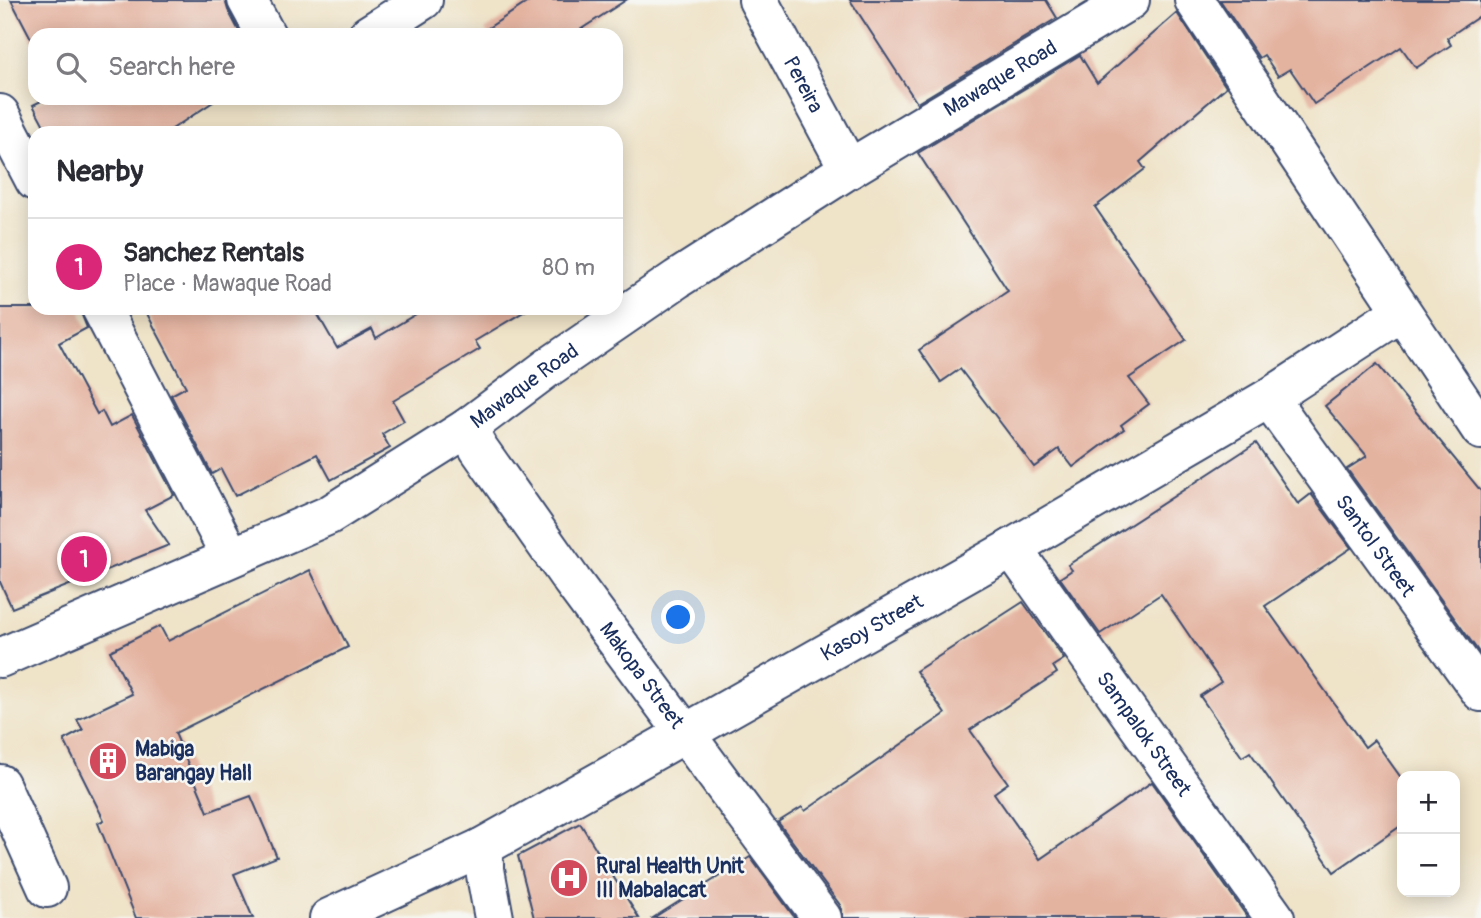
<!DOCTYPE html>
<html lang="en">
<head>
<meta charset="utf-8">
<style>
  :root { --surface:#fff; --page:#f2f2f3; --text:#2b2b33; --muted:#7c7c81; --line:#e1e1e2; --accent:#db2777 }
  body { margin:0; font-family:Pangolin,sans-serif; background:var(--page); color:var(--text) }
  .controls { position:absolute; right:21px; bottom:21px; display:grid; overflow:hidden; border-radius:14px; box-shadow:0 4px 18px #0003 }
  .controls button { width:63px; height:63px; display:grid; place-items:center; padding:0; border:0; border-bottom:2px solid var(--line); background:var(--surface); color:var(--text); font:35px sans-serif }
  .you { position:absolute; left:679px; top:618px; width:24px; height:24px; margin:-18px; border:5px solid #fff; border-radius:50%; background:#1a73e8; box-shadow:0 0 0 10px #1a73e833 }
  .badge { display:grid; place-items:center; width:46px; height:46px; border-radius:50%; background:var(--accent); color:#fff; font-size:23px; font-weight:700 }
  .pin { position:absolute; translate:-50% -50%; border:4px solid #fff; box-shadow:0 2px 7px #0006 }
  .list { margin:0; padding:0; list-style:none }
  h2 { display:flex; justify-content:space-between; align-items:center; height:91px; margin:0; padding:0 28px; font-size:30px }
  h2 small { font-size:23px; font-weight:400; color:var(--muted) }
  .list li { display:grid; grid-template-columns:46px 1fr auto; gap:21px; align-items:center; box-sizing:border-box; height:98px; padding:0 28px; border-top:2px solid var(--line) }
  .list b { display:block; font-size:26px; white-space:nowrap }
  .list p { margin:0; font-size:23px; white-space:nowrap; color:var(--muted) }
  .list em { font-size:23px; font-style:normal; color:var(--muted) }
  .icon { flex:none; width:38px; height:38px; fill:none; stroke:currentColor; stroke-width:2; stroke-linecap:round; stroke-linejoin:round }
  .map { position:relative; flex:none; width:1481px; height:918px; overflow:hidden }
  .search { position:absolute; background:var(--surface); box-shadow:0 4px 18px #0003; left:28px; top:28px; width:595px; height:77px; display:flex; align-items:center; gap:18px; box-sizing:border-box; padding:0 24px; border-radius:21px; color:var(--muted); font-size:26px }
  .panel { position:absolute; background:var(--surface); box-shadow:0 4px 18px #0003; left:28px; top:126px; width:595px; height:189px; border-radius:21px }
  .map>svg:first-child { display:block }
</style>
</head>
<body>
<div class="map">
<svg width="1481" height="918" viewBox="0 0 1481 918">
  <rect width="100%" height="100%" fill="#f6f6f2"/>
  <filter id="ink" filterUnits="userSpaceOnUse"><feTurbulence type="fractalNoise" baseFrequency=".0143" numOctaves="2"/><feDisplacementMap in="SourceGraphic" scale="14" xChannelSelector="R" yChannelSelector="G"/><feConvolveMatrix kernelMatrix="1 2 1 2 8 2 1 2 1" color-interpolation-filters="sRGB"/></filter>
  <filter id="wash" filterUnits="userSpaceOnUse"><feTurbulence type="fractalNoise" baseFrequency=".00686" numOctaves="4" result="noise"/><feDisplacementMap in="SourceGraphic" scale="28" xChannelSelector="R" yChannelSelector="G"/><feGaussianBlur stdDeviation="1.57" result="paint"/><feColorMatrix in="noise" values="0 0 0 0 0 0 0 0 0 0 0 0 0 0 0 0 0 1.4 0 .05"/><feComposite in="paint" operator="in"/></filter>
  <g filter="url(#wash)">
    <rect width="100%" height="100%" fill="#efe3c8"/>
    <g id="blocks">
      <g fill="#e4b3a0">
        <polygon points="11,0 225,0 228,10 241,35 35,35 35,46"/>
        <polygon points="531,0 626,0 572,35 488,35 485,30"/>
        <polygon points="850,0 1046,0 1057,18 917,103"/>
        <polygon points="1220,0 1481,0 1481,15 1447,38 1451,45 1416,68 1401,47 1314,104 1290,69 1278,76 1264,55 1259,58"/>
        <polygon points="1177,13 1226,87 1140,162 1145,169 1095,207 1186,340 1129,378 1149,404 1121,425 1124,429 1073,467 1059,449 1034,467 960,369 941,382 919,350 1008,291 918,153 1080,55 1097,83"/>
        <polygon points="47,98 219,98 166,133 48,133 33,105"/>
        <polygon points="0,308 79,308 87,328 59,343 97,414 102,411 110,427 132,415 174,495 145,510 169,545 12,608 0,582"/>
        <polygon points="144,308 314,308 337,348 372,329 376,338 426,308 530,308 475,341 480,349 393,401 404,421 382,434 390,448 331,480 317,454 235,496 221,469 212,474 171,395 186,387"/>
        <polygon points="1377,364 1481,491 1481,655 1347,469 1367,456 1325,406"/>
        <polygon points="1256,443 1298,504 1311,494 1351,548 1265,606 1365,747 1374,740 1402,779 1402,825 1334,872 1250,752 1242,757 1200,696 1221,682 1161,594 1100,634 1060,578 1072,570 1068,565"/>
        <polygon points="310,570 348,647 175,733 208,812 251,796 277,857 234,874 253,918 136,918 98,823 104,820 64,740 83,730 77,720 132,694 110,651 160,626 168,641"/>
        <polygon points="1023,602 1064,659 1053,666 1057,673 970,730 1008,783 994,793 1040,859 1152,782 1248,918 843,918 840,905 778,822 802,807 805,811 945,714 916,671"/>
        <polygon points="580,823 639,918 534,918 518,856"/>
        <polygon points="750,857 795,918 653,918"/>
      </g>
    </g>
  </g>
  <g filter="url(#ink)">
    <use href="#blocks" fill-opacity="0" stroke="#3b4a6e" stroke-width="2"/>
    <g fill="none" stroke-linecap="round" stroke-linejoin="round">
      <g stroke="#3b4a6e" stroke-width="42">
        <g id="minor">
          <polyline points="247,0 266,35"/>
          <path id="s1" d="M758,0L849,169"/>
          <polyline points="1194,0 1481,430"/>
          <polyline points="368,35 423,0"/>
          <polyline points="0,114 35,181"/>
          <polyline points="101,308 231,557"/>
          <path id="s2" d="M1269,398L1481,692"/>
          <path id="s3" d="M467,428L479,449L572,581L822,918"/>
          <path id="s4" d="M1012,548L1275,918"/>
          <polyline points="0,784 47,888"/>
          <polyline points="481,848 494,918"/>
          <path id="s5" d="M329,918L481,848L686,733L1012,548L1269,398L1401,312"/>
        </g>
      </g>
      <g stroke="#3b4a6e" stroke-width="42">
        <g id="major">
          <path id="s6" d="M0,658L329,515L467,428L546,369L677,279L849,169L1130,0"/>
        </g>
      </g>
      <use href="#minor" stroke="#fff" stroke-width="38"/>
      <use href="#major" stroke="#fff" stroke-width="38"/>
    </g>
  </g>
  <defs>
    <g id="building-disc" transform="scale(2.0125)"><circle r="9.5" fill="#d1495b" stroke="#f6f6f2"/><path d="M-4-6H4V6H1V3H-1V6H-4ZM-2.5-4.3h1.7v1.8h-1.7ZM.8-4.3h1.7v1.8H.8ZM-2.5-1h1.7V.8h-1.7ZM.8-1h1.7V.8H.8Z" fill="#fff"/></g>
    <g id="hospital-disc" transform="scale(2.0125)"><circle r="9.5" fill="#d1495b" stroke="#f6f6f2"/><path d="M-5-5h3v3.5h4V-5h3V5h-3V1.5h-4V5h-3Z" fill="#fff"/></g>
  </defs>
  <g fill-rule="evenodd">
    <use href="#building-disc" x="108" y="761"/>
    <use href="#hospital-disc" x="569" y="878"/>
  </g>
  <g text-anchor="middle" stroke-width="5" stroke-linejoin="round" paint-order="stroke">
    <g font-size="21" fill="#1b2f5e" stroke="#f6f6f2">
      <text dy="7" stroke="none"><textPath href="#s6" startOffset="1160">Mawaque Road</textPath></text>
      <text dy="7" stroke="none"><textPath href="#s1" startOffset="96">Pereira</textPath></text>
      <text dy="7" stroke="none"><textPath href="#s6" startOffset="593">Mawaque Road</textPath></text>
      <text dy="7" stroke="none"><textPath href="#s2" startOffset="182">Santol Street</textPath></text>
      <text dy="7" stroke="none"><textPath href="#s5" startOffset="616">Kasoy Street</textPath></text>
      <text dy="7" stroke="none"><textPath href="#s3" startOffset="303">Makopa Street</textPath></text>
      <text dy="7" stroke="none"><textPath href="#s4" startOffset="228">Sampalok Street</textPath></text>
    </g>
    <g font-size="21" font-weight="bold" fill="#1b2f5e" stroke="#f6f6f2" text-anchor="start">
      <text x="135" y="756">Mabiga<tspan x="135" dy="24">Barangay Hall</tspan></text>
      <text x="596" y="873">Rural Health Unit<tspan x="596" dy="24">III Mabalacat</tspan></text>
    </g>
  </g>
</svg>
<div class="controls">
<button>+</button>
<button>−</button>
</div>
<div class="you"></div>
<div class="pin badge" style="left:84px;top:559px">1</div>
<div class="search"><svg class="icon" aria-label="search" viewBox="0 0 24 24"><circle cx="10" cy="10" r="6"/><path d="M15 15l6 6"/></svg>Search here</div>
<section class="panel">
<h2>Nearby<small></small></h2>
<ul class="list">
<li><span class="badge">1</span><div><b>Sanchez Rentals</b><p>Place · Mawaque Road</p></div><em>80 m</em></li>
</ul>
</section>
</div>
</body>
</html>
